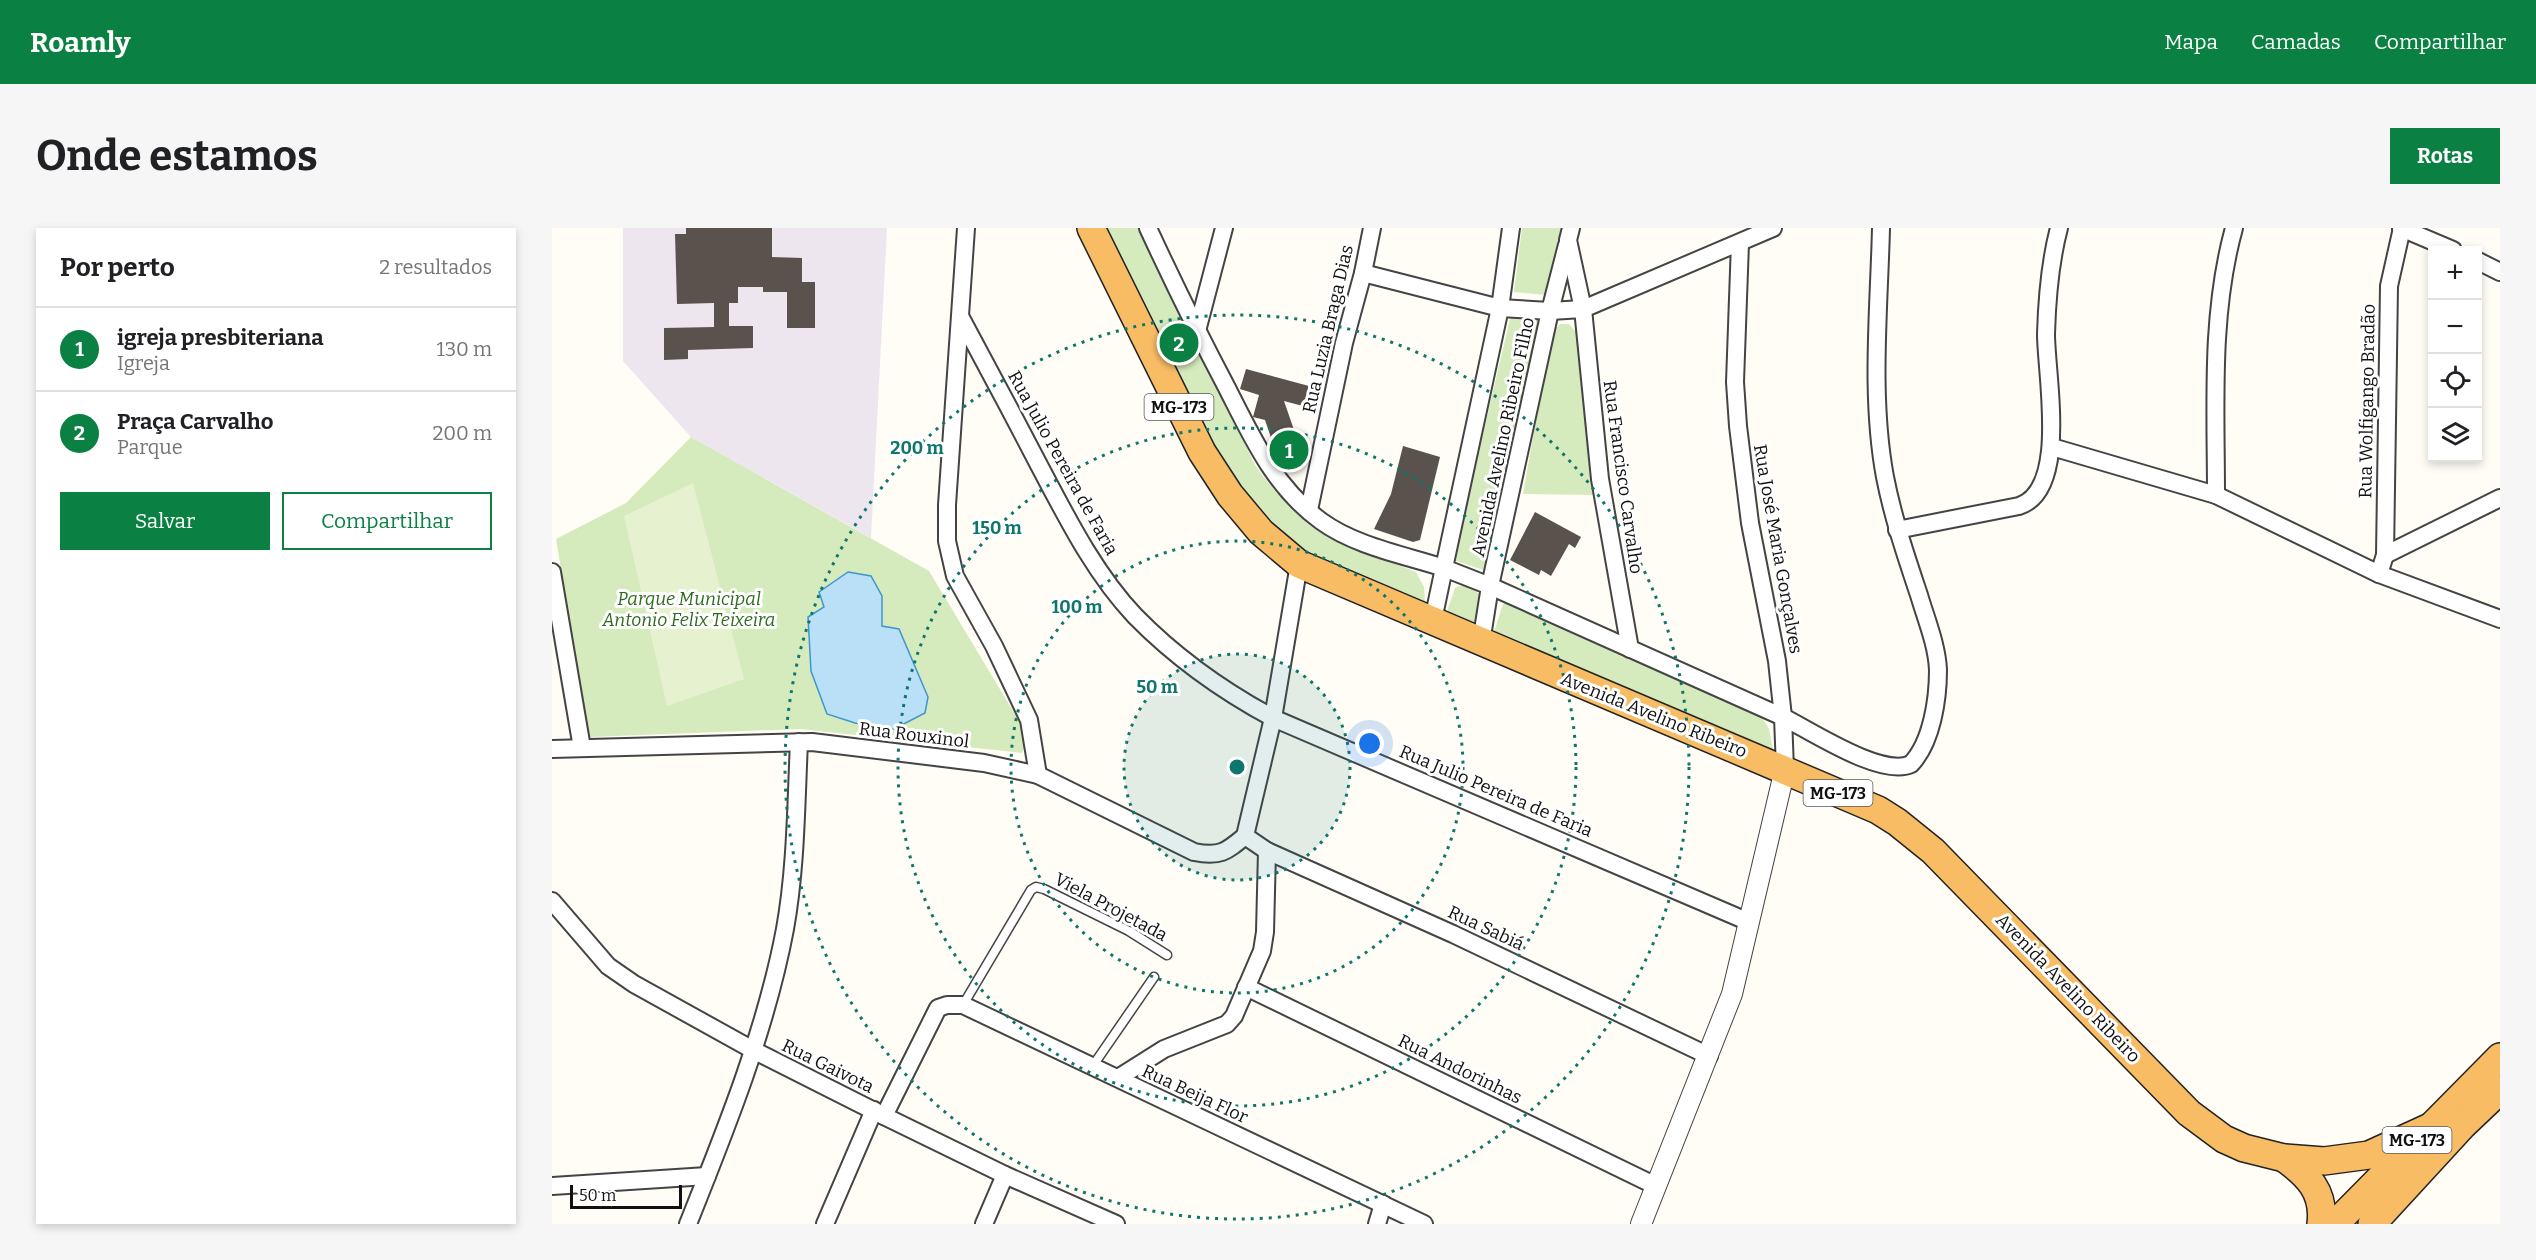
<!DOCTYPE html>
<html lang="pt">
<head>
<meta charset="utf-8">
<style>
  :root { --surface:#fff; --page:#f6f6f6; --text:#202124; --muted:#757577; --line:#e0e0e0; --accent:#0b8043 }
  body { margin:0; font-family:Bitter,serif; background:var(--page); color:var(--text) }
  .controls { position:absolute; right:18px; top:18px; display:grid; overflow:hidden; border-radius:0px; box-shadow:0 3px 9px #0003 }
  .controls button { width:54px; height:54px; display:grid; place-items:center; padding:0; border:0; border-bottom:2px solid var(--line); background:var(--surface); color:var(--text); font:30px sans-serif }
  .scale { position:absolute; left:18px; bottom:15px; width:112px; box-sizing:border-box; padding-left:6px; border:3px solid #111; border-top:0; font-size:16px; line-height:21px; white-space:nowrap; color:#111; -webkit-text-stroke:4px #fff; paint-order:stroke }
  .you { position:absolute; left:818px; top:516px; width:21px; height:21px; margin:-15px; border:4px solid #fff; border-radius:50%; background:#1a73e8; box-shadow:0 0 0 9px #1a73e833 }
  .badge { display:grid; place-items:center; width:39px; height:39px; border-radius:50%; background:var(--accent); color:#fff; font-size:20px; font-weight:700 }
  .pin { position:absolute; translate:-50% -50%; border:3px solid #fff; box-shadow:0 2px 6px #0006 }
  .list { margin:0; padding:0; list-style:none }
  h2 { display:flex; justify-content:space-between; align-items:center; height:78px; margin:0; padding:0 24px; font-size:26px }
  h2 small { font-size:20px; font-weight:400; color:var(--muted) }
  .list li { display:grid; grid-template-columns:39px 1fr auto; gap:18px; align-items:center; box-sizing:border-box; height:84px; padding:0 24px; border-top:2px solid var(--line) }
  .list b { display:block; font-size:22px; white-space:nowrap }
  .list p { margin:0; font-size:20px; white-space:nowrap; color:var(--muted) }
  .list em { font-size:20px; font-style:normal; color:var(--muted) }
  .actions { display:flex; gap:12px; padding:18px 24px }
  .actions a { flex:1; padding:14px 0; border:2px solid var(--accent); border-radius:0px; text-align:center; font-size:21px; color:var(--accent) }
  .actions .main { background:var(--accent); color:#fff }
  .icon { flex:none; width:33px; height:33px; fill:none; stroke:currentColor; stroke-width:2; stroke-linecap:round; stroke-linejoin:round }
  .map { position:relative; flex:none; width:1948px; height:996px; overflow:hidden; border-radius:0px }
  header { display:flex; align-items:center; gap:36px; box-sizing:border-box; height:84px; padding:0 30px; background:var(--accent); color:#fff }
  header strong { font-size:28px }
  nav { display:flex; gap:33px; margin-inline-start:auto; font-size:21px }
  .intro { display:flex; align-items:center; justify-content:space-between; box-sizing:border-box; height:144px; padding:0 36px }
  h1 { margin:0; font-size:42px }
  .button { padding:15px 27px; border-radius:0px; background:var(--accent); color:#fff; font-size:21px; font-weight:700 }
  main { display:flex; gap:36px; padding:0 36px }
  aside { flex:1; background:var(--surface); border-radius:0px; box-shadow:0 3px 9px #0003 }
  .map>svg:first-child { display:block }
</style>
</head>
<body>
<header>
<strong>Roamly</strong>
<nav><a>Mapa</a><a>Camadas</a><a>Compartilhar</a></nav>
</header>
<div class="intro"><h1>Onde estamos</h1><a class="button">Rotas</a></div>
<main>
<aside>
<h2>Por perto<small>2 resultados</small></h2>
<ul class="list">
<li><span class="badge">1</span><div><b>igreja presbiteriana</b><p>Igreja</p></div><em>130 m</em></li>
<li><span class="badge">2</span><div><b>Praça Carvalho</b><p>Parque</p></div><em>200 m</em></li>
</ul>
<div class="actions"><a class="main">Salvar</a><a>Compartilhar</a></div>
</aside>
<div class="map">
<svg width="1948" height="996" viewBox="0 0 1948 996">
  <rect width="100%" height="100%" fill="#fffdf5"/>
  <polygon fill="#eee6ef" points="71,0 335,0 319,310 139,209 71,133"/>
  <g fill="#d5ebbd" fill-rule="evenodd">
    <path d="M552,0H590L703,237C749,303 793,316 864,344L872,359L873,374L776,336L756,324L719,296L677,247Z"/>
    <polygon points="970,0 1010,0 995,67 962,64"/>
    <polygon points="959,87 989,89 935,343 901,332"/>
    <polygon points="1008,96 1017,96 1026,106 1041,267 971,266 999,106"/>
    <path d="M139,209L377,343L476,508L470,525L248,501L37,509L4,311L74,275ZM330,368V398L259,443L256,390L272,379Z"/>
    <polygon points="911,357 920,359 929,369 923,398 894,386 903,360"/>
    <polygon points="956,373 1208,486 1217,501 1221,522 942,404 951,376"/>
  </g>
  <polygon fill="#e6f2cf" points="141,255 192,451 115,478 72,288"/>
  <polygon fill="#b9e0f7" stroke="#3f96cf" stroke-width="1.5" points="296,344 319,348 330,368 330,398 347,401 376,469 373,485 342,501 303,495 275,486 259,443 256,389 272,379 267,364"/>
  <g fill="#5a524d">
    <polygon points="134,0 220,0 220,29 250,30 250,54 263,54 263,100 235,100 235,64 211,64 211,59 186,59 186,75 177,75 177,98 201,98 201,120 136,122 136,131 112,132 112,100 162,99 162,75 125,76 123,6 134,6"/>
    <polygon points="694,141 768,161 762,181 732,173 750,225 727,233 713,192 701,189 707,167 688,161"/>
    <polygon points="851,218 888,229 868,312 861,314 822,301 839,266"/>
    <polygon points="983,284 1029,309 1023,320 1017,316 999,348 989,342 987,347 958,332"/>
  </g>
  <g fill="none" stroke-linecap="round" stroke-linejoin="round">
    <g stroke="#444" stroke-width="11">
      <g id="service">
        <polyline points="411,777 479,662 484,659 492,661 577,703 615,727"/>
        <polyline points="540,839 602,749"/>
      </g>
    </g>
    <g stroke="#444" stroke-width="20">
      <g id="minor">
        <polyline points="414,0 395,277 395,313 403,348 442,418 477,492 486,547"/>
        <path d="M596,0C621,54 647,107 675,160C700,209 722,259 769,293C803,318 852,327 892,340L881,392"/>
        <polyline points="959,0 948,80 892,340 938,358 1231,489 1225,433 1198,295 1186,198 1183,154 1188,15"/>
        <polyline points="1019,0 1016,12 1031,81 1048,251 1078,421"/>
        <polyline points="1849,0 1901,22"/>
        <polyline points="1926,33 1948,44"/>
        <polyline points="811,45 948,80 998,83 1031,81 1221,0"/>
        <path d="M409,90C436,140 462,189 488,239C515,290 543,346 583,388C625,431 669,462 721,490L1197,694"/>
        <polyline points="645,103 672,0"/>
        <polyline points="1500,219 1664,267 1827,346 1948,391"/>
        <path d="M1664,267C1664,178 1658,87 1682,0"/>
        <polyline points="757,282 792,115 811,45 820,0"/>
        <path d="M1345,302L1467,278C1517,262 1494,147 1494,106C1495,70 1498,34 1507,0"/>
        <polyline points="1833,327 1948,270"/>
        <polyline points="0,344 30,520"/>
        <polyline points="1827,346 1833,327 1837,58 1850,0"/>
        <polyline points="929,415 938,358 998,83 1015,17"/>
        <path d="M0,521L260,514L432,535L486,547L642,624C668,629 674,624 693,608"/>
        <path d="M1233,541L1231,489C1259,503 1330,550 1359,536C1380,514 1386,471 1386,442C1385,417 1374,391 1367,367C1354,328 1341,290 1333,249C1318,168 1327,82 1329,0"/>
        <polyline points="693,608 715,623 901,706 1157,828"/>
        <polyline points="693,608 721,490 747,336"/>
        <polyline points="0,673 56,738 82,756 201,822 332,888 453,947 564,996"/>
        <polyline points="694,759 1104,958"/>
        <polyline points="566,850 612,821 675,796 682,788 710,723 713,704 715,623"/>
        <polyline points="332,888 386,780 395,777 411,777 872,996"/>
        <polyline points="0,958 155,948"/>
        <path d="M136,996C174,901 214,802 233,701C244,640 244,577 247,514"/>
        <polyline points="273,996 322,882"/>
        <polyline points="432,996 453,947"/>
        <polyline points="825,996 831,976"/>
      </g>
    </g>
    <g stroke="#444" stroke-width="22">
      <polyline id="tertiary" points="1089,996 1180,766 1233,541"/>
    </g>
    <g stroke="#222" stroke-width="30">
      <g id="trunk">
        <polyline points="539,0 650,224 678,267 709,304 747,336 1326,582 1345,594 1381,623 1637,885 1672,911 1692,920 1732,930 1772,933 1817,927 1876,900"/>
        <path d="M1732,930C1756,947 1773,964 1769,996"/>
        <polyline points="1783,996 1948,829"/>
        <polyline points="1820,996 1910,898 1948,862"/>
      </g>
    </g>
    <use href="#service" stroke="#fff" stroke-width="8"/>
    <use href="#minor" stroke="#fff" stroke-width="16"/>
    <use href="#tertiary" stroke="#fff" stroke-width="20"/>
    <use href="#trunk" stroke="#f7bc64" stroke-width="27"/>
  </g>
  <circle cx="685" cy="539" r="113" fill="#0f766e" fill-opacity=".12"/>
  <g fill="none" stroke="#0f766e" stroke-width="3" stroke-dasharray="3 6">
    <circle cx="685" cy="539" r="113"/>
    <circle cx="685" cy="539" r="226"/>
    <circle cx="685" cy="539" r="339"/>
    <circle cx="685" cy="539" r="452"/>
  </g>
  <g text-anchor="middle" stroke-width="6" stroke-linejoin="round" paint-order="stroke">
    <g fill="#fff" stroke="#585858" stroke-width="1.5">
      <rect x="592.5" y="166" width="69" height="26" rx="4.5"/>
      <rect x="1251.5" y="552" width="69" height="26" rx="4.5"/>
      <rect x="1830.5" y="899" width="69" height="26" rx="4.5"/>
    </g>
    <g font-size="16" font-weight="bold" fill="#111">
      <text x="627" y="185">MG-173</text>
      <text x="1286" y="571">MG-173</text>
      <text x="1865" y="918">MG-173</text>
    </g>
    <g font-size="18" fill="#111" stroke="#fff">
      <text transform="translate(776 101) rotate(-77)" y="6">Rua Luzia Braga Dias</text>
      <text transform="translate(1815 173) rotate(-89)" y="6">Rua Wolfigango Bradão</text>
      <text transform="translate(951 209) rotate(-78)" y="6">Avenida Avelino Ribeiro Filho</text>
      <text transform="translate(511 235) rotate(61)" y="6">Rua Julio Pereira de Faria</text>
      <text transform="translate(1071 249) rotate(82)" y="6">Rua Francisco Carvalho</text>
      <text transform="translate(1226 321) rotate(80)" y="6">Rua José Maria Gonçalves</text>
      <text transform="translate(1102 487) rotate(22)" y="6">Avenida Avelino Ribeiro</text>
      <text transform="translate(362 507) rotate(7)" y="6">Rua Rouxinol</text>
      <text transform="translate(944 563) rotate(23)" y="6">Rua Julio Pereira de Faria</text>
      <text transform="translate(559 679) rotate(28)" y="6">Viela Projetada</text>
      <text transform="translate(934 700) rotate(25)" y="6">Rua Sabiá</text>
      <text transform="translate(1516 760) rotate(46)" y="6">Avenida Avelino Ribeiro</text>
      <text transform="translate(276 838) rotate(26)" y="6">Rua Gaivota</text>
      <text transform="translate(908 841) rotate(26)" y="6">Rua Andorinhas</text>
      <text transform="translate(643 866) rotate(25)" y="6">Rua Beija Flor</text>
    </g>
    <g font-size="18" font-style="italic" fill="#2f6b1f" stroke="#fff">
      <text x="137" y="377">Parque Municipal<tspan x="137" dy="21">Antonio Felix Teixeira</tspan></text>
    </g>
  </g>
  <circle cx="685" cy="539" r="9" fill="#0f766e" stroke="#fff" stroke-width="3"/>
  <g font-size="18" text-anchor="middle" font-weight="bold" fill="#0f766e" stroke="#fff" stroke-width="6" stroke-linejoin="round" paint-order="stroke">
    <text x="365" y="226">200 m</text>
    <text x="445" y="306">150 m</text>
    <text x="525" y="385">100 m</text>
    <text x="605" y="465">50 m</text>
  </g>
</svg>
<div class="controls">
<button>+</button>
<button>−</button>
<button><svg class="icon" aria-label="locate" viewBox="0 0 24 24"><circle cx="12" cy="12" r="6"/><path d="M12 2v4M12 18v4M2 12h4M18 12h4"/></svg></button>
<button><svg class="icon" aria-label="layers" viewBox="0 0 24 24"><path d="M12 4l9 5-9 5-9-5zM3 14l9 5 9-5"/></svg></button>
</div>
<div class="scale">50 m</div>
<div class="you"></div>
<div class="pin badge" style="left:737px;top:222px">1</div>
<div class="pin badge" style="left:627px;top:115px">2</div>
</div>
</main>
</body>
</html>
